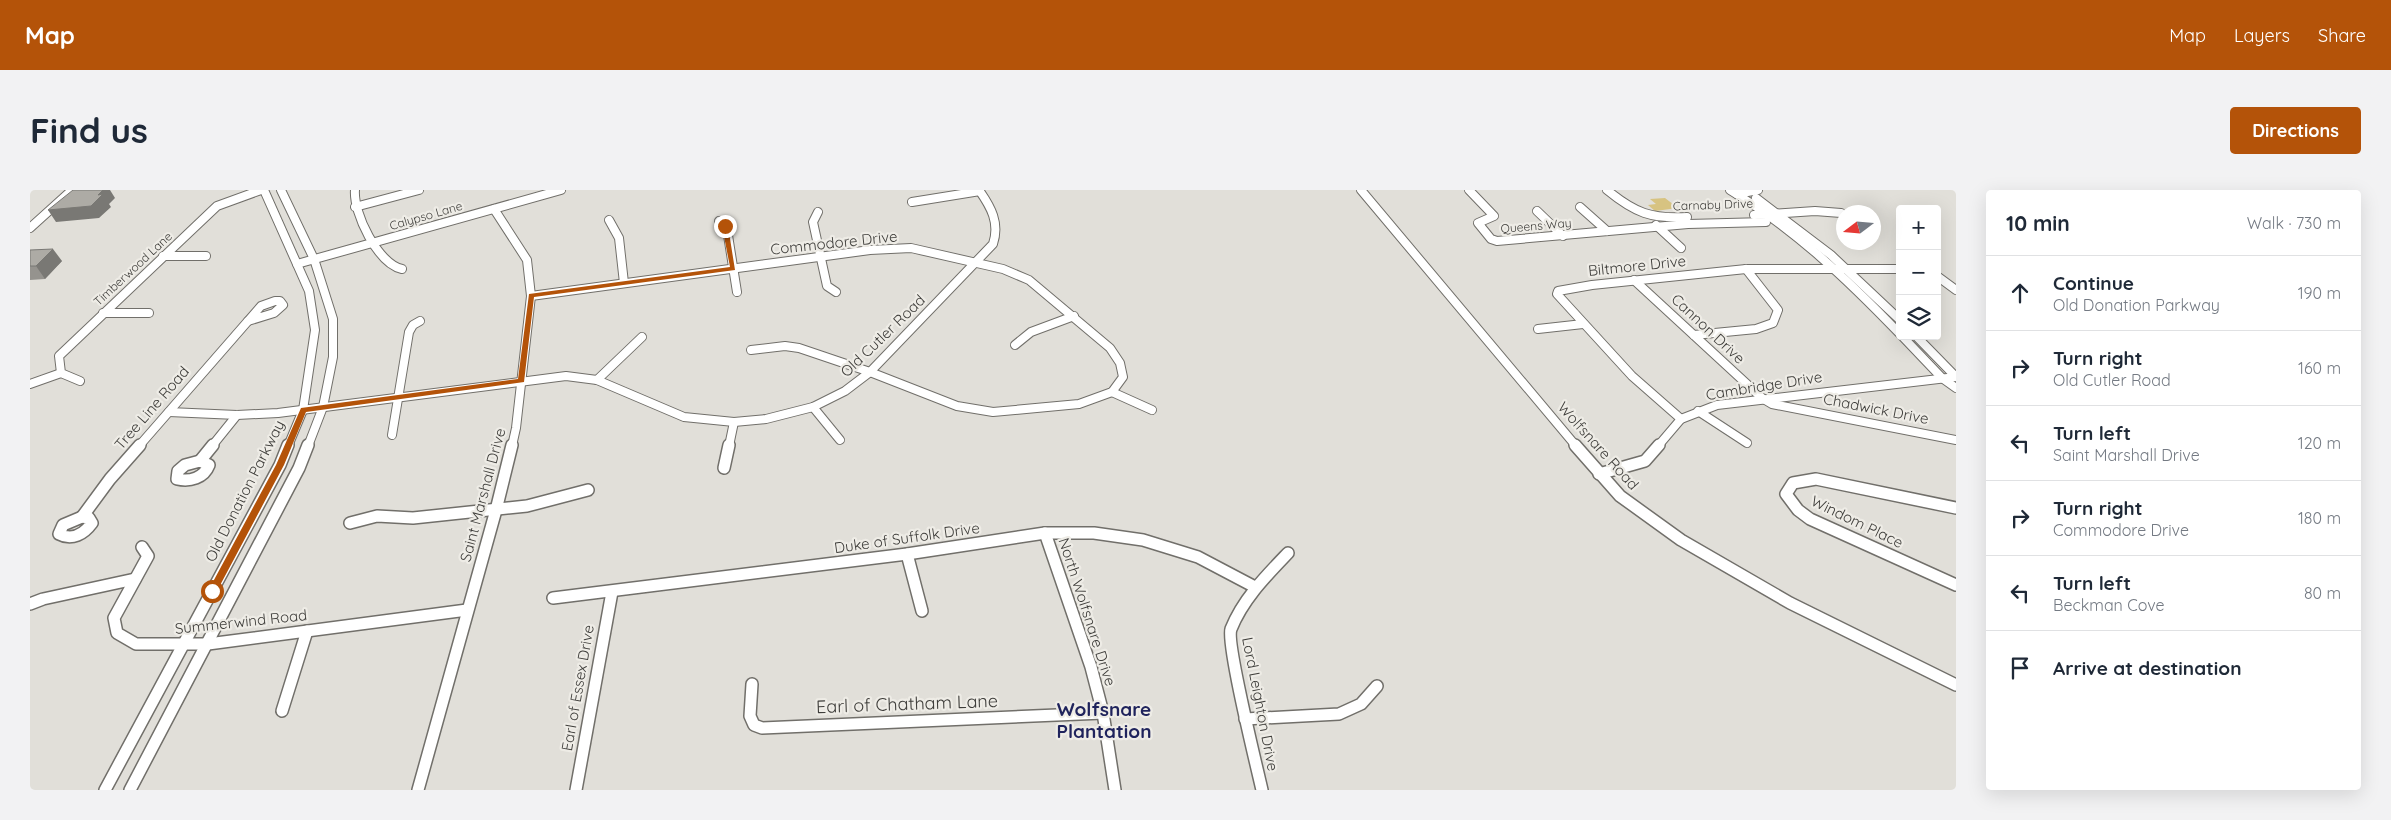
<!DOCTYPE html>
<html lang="en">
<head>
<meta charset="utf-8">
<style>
  :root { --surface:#fff; --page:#f2f2f3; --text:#1f2937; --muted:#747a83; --line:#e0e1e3; --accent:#b45309 }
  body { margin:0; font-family:Quicksand,sans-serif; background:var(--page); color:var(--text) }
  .controls { position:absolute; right:15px; top:15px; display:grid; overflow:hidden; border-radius:5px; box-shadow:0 5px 20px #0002 }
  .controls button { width:45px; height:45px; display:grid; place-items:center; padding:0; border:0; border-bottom:1px solid var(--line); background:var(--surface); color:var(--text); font:25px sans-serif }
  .compass { position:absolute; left:1806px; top:15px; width:45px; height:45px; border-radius:50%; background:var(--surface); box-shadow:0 5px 20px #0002; rotate:254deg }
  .stop { position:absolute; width:15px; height:15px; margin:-11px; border:4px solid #b45309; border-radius:50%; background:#fff }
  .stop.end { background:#b45309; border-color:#fff; box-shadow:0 1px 5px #0008 }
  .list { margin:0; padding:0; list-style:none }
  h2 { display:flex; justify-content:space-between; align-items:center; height:65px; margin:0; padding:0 20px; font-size:21px }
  h2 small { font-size:16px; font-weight:400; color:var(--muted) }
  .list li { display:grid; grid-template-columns:32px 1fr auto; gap:15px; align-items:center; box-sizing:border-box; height:75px; padding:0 20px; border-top:1px solid var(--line) }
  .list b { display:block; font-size:19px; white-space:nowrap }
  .list p { margin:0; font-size:16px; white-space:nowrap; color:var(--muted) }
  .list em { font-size:16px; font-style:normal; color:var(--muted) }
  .icon { flex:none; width:28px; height:28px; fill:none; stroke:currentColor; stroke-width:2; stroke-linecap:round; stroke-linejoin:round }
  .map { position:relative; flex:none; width:1926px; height:600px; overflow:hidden; border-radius:5px }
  header { display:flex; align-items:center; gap:30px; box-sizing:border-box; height:70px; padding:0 25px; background:var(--accent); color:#fff }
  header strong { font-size:24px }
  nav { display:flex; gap:28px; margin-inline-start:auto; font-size:18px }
  .intro { display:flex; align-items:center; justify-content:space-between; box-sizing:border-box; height:120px; padding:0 30px }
  h1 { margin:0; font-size:35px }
  .button { padding:12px 22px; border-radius:5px; background:var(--accent); color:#fff; font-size:18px; font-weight:700 }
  main { display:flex; gap:30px; padding:0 30px }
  aside { flex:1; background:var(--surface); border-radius:5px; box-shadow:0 5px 20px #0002 }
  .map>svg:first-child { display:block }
</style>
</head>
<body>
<header>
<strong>Map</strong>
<nav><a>Map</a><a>Layers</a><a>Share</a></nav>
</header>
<div class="intro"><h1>Find us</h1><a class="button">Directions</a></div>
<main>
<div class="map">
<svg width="1926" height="600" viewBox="0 0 1926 600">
  <rect width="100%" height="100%" fill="#e1dfd9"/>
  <polygon fill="#d7c381" points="1635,8 1648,18 1625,21 1618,15 1626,14 1620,9"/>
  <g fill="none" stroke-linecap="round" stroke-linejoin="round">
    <g stroke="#716f6a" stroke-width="10">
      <g id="minor-far1">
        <polyline points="234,0 279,101 285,140 273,220 258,256"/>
        <polyline points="251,0 284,69 303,129 303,167 293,217 278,256"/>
        <path d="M325,0C323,23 348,74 372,79"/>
        <polyline points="1331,0 1546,256"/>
        <polyline points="1439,0 1464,26 1448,33 1461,49 1467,51 1658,34 1736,32"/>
        <path d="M1577,0C1605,23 1621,29 1657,27"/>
        <path d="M1700,0C1765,39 1818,90 1870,144"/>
        <polyline points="1707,4 1728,0"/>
        <polyline points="1726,8 1801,65 1870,130"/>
        <polyline points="882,12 950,1"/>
        <polyline points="325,17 389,0"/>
        <polyline points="1550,17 1577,41"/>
        <polyline points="464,19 497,70 501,106 486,238 482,256"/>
        <polyline points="1507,21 1533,46"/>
        <polyline points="788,22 783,32 797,96 806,102"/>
        <polyline points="1724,25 1785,21 1811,23"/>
        <polyline points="579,30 589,48 594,93"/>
        <polyline points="689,31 697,39 707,102"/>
        <polyline points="1626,35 1651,58"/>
        <polyline points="0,38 42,0"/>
        <polyline points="133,66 176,66"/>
        <polyline points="267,74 531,0"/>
        <polyline points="1907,86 1926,100"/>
        <polyline points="1604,90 1732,208 1742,214 1926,250"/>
        <polyline points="501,106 840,60 881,58 973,79 999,90 1080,158 1090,173 1093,187 1082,202 1049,214 963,222 927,216 840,182 769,158 755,156 721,160"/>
        <polygon points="245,111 250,111 253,115 244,123 218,131 231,116"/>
        <polyline points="73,123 119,123"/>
        <polyline points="1508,139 1553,134"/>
        <polyline points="1664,145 1726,139 1743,133 1748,120 1716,79"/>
        <polyline points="1872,146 1912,188 1926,198"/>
        <polyline points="1886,146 1926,187"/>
        <polyline points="985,155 1001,142 1044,126"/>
        <polyline points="567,190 612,147"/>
        <polyline points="50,191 31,183 29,166 187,16 231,0"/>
        <polyline points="0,194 31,183"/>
        <polyline points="1082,202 1122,220"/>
        <polyline points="783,217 810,250"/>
        <polyline points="1668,221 1717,253"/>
        <path d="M139,222L207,225L248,223L536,186L567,190L654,227L704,232L736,229L783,217L815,201L840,182L963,54C970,33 961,17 949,0"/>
        <polyline points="1651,229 1602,186 1527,104 1528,101 1562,95 1716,79 1870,79"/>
        <polyline points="362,245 379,142 383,135 390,131"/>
        <polyline points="109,256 218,131"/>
        <polyline points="182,256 207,225"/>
        <polyline points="699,256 704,232"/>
        <polyline points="1628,256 1651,229 1687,215 1926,187"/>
      </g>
    </g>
    <g stroke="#716f6a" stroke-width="14">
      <g id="minor">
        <polyline points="1545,255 1590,306 1651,350 1760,413 1926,495"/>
        <path d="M170,271L179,275C174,288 160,292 147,289L148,281L155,275Z"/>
        <polyline points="170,271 183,255"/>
        <polyline points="694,278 699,255"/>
        <polyline points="1569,284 1615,271 1629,255"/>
        <polyline points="1926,318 1786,289 1763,293 1756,304 1768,320 1780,329 1926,395"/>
        <path d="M52,327L59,328L62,333C54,344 42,351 29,344L33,335Z"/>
        <polyline points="52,327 80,289 110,255"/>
        <polyline points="320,333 347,326 383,328 497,316 558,300"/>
        <polyline points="1015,343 1061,477 1073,523 1085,600"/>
        <polyline points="112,357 118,366 84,428 87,443 106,454 178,454 437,420"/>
        <polyline points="877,364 892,421"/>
        <polyline points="523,408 877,364 1015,343 1064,343 1113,350 1168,367 1225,397"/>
        <polyline points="0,414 13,409 105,389"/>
        <polyline points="722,494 720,526 724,535 732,538 1073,523"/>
        <polyline points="252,521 277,441"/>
        <polyline points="1215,529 1309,524 1331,514 1347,496"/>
        <polyline points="75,600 250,275 258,255"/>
        <polyline points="100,600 269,278 278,255"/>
        <polyline points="388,600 466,320 482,255"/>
        <polyline points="546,600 582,402"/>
        <path d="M1232,600C1227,578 1196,452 1201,439C1213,409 1236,386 1258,363"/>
      </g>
    </g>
    <use href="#minor-far1" stroke="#fff" stroke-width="8"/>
    <use href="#minor" stroke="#fff" stroke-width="11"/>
  </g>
  <polygon fill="#95938e" points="0,60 32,71 15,89 0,90"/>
  <g fill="#797874">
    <polygon points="73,0 80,0 85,8 79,14 81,17 69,28 26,32 18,20 68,5"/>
    <polygon points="23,59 32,71 15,89 6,76"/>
  </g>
  <g fill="#adaba5" stroke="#797874">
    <polygon points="43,0 73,0 68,5 73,4 61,16 18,20"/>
    <polygon points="23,59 6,76 0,76 0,60"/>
  </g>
  <polygon fill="#b45309" points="695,34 698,36 705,80 504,107 494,192 276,222 254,275 187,401 182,404 179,403 178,401 246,275 271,218 488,189 499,104 700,77 692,36"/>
  <g text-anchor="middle" stroke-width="4.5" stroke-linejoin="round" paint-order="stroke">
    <g font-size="12" fill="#3e3d3a" stroke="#eeece6">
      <text transform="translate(1683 15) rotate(-2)" y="4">Carnaby Drive</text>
      <text transform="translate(396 26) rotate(-16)" y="4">Calypso Lane</text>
      <text transform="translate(1506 36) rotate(-5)" y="4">Queens Way</text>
      <text transform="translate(103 79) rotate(-43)" y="4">Timberwood Lane</text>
    </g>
    <g font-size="15" fill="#3e3d3a" stroke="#eeece6">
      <text transform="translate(804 53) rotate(-6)" y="5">Commodore Drive</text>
      <text transform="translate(1607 76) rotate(-6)" y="5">Biltmore Drive</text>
      <text transform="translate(1678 139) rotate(43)" y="5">Cannon Drive</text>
      <text transform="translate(853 146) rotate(-44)" y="5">Old Cutler Road</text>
      <text transform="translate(1734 196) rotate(-9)" y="5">Cambridge Drive</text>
      <text transform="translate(122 218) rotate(-49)" y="5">Tree Line Road</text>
      <text transform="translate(1846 219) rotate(11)" y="5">Chadwick Drive</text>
      <text transform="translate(1568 256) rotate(48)" y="5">Wolfsnare Road</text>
      <text transform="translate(215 301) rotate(-63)" y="5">Old Donation Parkway</text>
      <text transform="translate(453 305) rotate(-75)" y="5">Saint Marshall Drive</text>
      <text transform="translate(1827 332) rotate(26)" y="5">Windom Place</text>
      <text transform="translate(877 348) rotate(-8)" y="5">Duke of Suffolk Drive</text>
      <text transform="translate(1057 422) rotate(72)" y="5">North Wolfsnare Drive</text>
      <text transform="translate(211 432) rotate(-6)" y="5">Summerwind Road</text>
      <text transform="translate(548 498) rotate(-80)" y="5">Earl of Essex Drive</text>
      <text transform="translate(1230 514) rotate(79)" y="5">Lord Leighton Drive</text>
    </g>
    <g font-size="18" fill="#3e3d3a" stroke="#eeece6">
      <text transform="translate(877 514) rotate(-2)" y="6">Earl of Chatham Lane</text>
    </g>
    <g font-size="19" font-weight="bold" fill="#1f235c" stroke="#eeece6">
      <text x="1074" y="526">Wolfsnare<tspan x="1074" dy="22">Plantation</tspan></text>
    </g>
  </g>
</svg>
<div class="controls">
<button>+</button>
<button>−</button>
<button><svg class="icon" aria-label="layers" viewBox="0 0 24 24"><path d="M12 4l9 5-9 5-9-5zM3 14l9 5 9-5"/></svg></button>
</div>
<svg class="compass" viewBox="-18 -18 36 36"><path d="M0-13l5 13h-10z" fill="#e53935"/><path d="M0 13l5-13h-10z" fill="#747a83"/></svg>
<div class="stop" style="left:182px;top:401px"></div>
<div class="stop end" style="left:695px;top:36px"></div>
</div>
<aside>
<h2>10 min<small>Walk · 730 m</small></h2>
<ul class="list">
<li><svg class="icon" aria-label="ahead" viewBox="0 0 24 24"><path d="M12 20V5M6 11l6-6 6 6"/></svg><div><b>Continue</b><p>Old Donation Parkway</p></div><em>190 m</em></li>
<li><svg class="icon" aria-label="right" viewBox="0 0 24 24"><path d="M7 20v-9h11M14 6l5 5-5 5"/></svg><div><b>Turn right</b><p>Old Cutler Road</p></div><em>160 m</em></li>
<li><svg class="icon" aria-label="left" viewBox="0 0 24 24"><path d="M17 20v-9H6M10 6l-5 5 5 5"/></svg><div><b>Turn left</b><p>Saint Marshall Drive</p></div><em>120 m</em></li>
<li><svg class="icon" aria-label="right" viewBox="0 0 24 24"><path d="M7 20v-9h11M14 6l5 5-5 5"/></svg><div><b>Turn right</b><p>Commodore Drive</p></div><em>180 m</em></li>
<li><svg class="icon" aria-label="left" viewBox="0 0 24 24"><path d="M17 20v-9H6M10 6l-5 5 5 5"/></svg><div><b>Turn left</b><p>Beckman Cove</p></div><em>80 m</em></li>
<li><svg class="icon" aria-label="arrive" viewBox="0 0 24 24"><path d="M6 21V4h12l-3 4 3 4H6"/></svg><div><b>Arrive at destination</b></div></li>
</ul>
</aside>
</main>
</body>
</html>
